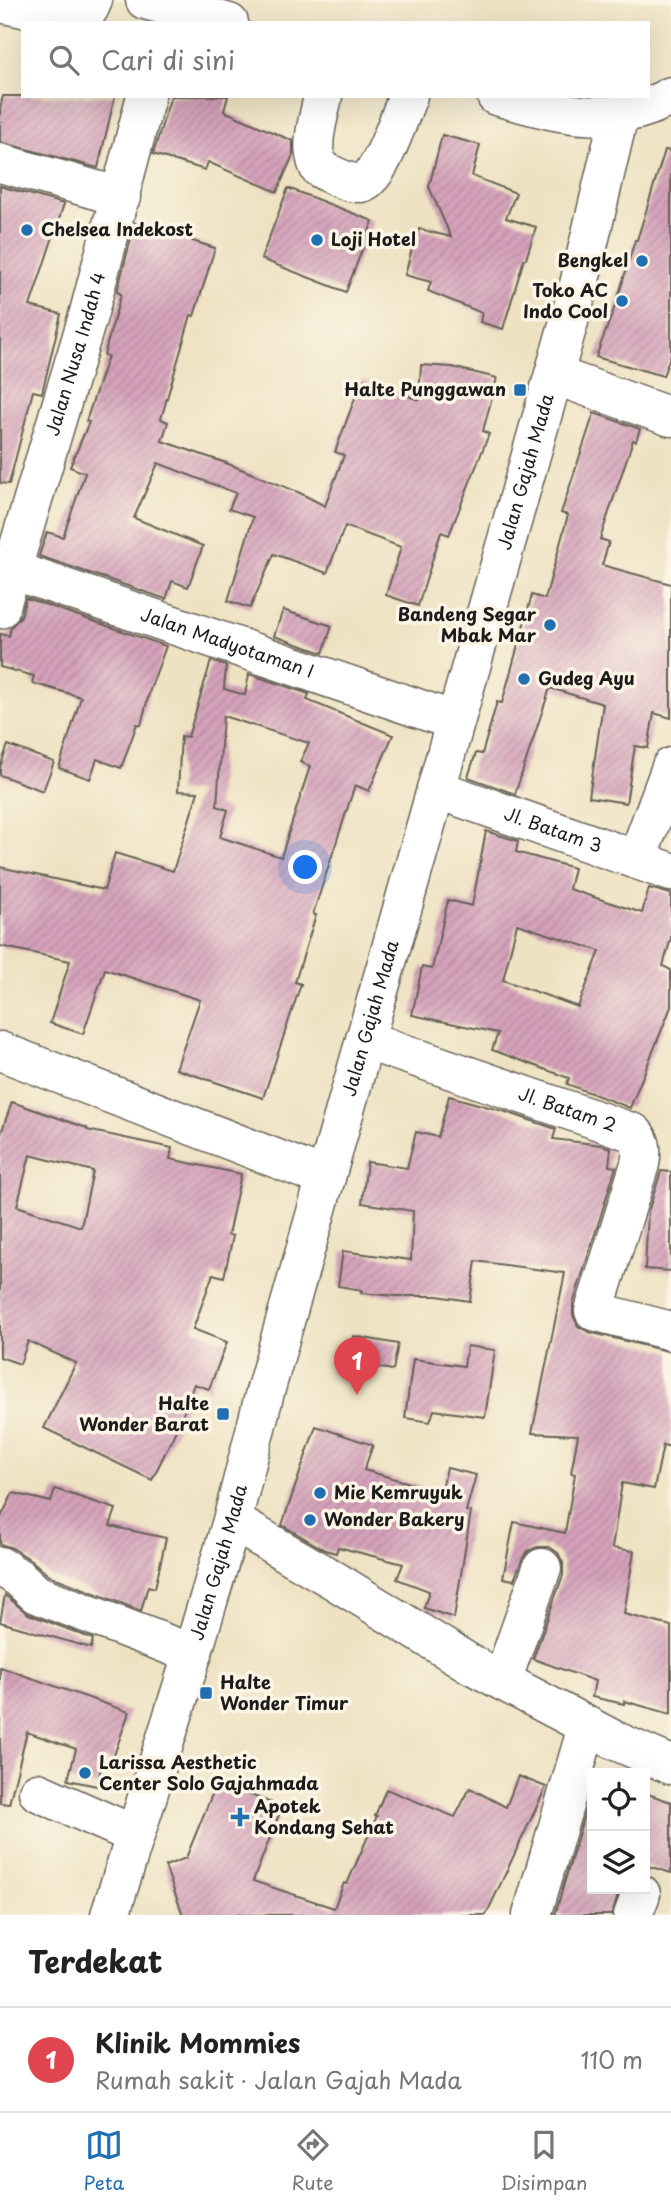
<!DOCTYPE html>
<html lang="id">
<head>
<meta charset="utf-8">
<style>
  :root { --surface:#fff; --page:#f6f6f6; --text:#222; --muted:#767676; --line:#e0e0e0; --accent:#1f6fb2 }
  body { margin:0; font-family:"Playpen Sans",sans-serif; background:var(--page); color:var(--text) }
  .controls { position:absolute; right:21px; bottom:21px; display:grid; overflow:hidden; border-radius:0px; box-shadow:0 7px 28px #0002 }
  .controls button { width:63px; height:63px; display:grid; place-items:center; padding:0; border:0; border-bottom:2px solid var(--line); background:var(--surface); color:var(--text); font:35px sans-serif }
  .you { position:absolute; left:306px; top:868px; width:24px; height:24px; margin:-18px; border:5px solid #fff; border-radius:50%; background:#1a73e8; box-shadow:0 0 0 10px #1a73e833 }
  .badge { display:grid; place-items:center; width:46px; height:46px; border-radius:50%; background:var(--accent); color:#fff; font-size:23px; font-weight:700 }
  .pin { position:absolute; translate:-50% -58px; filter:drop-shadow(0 2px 4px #0008) }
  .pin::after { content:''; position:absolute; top:37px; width:24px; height:21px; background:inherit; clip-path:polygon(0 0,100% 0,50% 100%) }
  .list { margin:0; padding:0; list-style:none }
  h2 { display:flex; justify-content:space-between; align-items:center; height:91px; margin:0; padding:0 28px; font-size:30px }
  h2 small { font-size:23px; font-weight:400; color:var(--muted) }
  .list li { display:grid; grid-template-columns:46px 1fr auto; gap:21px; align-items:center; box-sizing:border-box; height:105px; padding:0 28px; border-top:2px solid var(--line) }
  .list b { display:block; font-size:26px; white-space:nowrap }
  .list p { margin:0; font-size:23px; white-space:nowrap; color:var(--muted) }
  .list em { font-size:23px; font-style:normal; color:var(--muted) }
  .icon { flex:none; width:38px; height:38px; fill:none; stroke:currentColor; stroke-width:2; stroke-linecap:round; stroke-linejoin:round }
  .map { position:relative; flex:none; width:671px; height:1915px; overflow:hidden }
  .search { position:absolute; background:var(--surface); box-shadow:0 7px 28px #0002; left:21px; right:21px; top:21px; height:77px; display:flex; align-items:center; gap:18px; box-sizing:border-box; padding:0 24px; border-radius:0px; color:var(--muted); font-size:26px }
  .sheet { height:196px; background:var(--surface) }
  nav { display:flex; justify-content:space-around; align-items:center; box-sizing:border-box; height:98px; border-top:2px solid var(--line); background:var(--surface); font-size:19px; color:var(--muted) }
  nav a { display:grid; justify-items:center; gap:4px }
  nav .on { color:var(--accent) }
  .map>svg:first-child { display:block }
</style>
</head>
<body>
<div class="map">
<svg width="671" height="1915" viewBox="0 0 671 1915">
  <defs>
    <pattern id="building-hatch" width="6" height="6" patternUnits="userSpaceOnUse" patternTransform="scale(1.75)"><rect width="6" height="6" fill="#d4a2ba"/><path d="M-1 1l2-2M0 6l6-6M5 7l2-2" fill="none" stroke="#b58b9f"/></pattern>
  </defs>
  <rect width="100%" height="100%" fill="#fcf5e5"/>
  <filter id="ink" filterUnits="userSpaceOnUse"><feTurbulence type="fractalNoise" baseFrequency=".0143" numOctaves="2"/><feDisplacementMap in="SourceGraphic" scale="14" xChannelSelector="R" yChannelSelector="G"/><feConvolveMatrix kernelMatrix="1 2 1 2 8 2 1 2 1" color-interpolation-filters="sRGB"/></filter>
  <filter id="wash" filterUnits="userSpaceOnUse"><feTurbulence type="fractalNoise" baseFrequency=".00686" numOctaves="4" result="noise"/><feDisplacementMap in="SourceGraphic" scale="28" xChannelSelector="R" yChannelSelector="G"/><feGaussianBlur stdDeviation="1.57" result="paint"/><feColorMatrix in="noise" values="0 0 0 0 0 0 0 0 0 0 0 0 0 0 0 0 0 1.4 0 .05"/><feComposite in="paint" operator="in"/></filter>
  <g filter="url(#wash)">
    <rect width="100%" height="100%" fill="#eee2c2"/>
    <g id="blocks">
      <g fill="url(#building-hatch)" fill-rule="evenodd">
        <polygon points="3,96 115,96 98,168 0,142 0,108"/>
        <polygon points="171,96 228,96 224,111 293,141 293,155 277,192 208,162 205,170 153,154"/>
        <polygon points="442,135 480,145 472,176 516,193 506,218 536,227 526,259 524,259 503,329 480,322 482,313 428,291 431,282 405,275 415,237 417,238 419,229 451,237 429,187"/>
        <polygon points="665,150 671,151 671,354 663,376 596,357 617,301 635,240 637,240"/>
        <polygon points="0,186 64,204 30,306 61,314 42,393 33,391 9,484 0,483"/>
        <polygon points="288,188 373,221 346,292 261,259"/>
        <polygon points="135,223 215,248 194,316 191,315 161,419 168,422 162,441 226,463 300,493 325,506 344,455 335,452 362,379 419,400 421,365 452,367 497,378 483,431 489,434 449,535 441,532 418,606 386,595 401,547 345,526 327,573 274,554 250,608 228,601 253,517 229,509 236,493 158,463 134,518 203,546 188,587 172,581 166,599 39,556 47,532 63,537 85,473 70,467 89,422 86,421 108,356 104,355 121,294 117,292"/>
        <polygon points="594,413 640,429 636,441 633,440 600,539 609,542 602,565 671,584 671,718 654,713 648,748 635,746 626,803 589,797 603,704 550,688 515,794 468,777 476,753 482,754 497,702 502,703 532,595 545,599 568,515 561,513"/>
        <polygon points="26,598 166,646 150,690 141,725 137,724 121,768 97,759 90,779 59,768 81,697 32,683 34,676 0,667 0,634 9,636 11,627 21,616"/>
        <polygon points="283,610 332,626 323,653 274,636"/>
        <path d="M211,661L226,666L224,689L245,695L249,674L309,694L307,700L393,735L369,791L355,785L313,914L316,915L295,982L301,984L263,1098L176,1069L200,1000L105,969L83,1034L50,1023L70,961L0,946V867L104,890L115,853L173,871L198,792L178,791L181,736L188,737ZM223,716L309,743L300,762L310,766L281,857L220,837L228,810L217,806Z"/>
        <polygon points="8,745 54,762 43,791 0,775 0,767"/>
        <path d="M486,831L518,841L516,852L574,868L569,889L642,913L649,888L671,894V938L663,966L671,970V1007L630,1108L567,1084L569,1078L492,1050L498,1033L412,1015L422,967L432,969L448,900L472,906ZM517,924L600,951L578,1007L503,980Z"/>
        <polygon points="449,1096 503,1111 556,1129 553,1139 601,1145 611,1148 609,1166 616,1167 573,1304 573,1315 578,1326 589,1332 671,1352 671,1447 663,1445 654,1489 622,1483 612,1548 634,1551 624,1614 671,1626 671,1714 624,1701 624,1704 592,1697 595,1681 533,1659 563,1575 563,1563 558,1553 549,1547 537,1547 528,1551 522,1560 514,1580 503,1578 514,1522 565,1533 575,1474 571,1473 578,1435 532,1433 565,1273 476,1261 470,1301 437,1296 397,1296 361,1293 362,1290 338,1286 343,1251 411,1260 413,1211 362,1203 367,1162 407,1168 416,1132 438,1137"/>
        <path d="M12,1102L87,1128V1130L172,1148L170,1159L241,1174L228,1235L233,1236L224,1277L213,1274L193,1329L227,1342L209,1389L194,1384L180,1422L152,1480L44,1428L76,1363L28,1341L20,1364L0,1357V1136ZM30,1155L93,1171L81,1227L17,1206Z"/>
        <polygon points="661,1171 671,1172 671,1271 645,1269 648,1212"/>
        <polygon points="353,1336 398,1344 393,1370 348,1362"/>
        <polygon points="467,1346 495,1350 485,1417 434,1410 430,1422 405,1418 413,1359 464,1366"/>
        <polygon points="316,1426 373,1445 364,1470 441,1492 447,1468 476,1475 466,1511 471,1512 454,1618 424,1608 429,1591 397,1579 403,1564 338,1547 336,1553 325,1550 282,1525"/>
        <polygon points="55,1489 116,1509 110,1526 166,1538 155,1588 148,1586 141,1611 48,1575 31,1560 12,1548 0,1544 0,1519 13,1493 51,1502"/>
        <polygon points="5,1595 28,1614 93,1639 91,1648 0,1622"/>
        <polygon points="0,1667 129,1712 112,1761 103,1758 97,1786 68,1780 76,1749 27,1732 9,1804 0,1803"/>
        <polygon points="518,1776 546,1787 486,1915 183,1915 165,1866 186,1858 217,1782 282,1807 253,1881 334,1908 344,1883 347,1884 377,1816 375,1816 386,1789 455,1817 470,1788 506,1807"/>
        <polygon points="592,1787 592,1889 620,1889 612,1915 555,1915"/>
        <polygon points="645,1793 671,1802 671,1873 645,1865"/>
      </g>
    </g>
  </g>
  <g filter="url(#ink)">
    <use href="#blocks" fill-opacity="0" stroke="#666156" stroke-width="2"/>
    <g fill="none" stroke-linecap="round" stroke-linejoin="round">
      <g stroke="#666156" stroke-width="41">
        <g id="minor">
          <path d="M0,3L73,19C85,17 89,11 93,0"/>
          <path d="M323,96C319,119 308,145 319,168C330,174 348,184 361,183C380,180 400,114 408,96"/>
          <polyline points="0,163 121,197"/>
          <polyline points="554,375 671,417"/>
          <path id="s1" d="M0,566L455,721"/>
          <path id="s2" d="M0,609L88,316L146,96"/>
          <path id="s3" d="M436,789L671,872"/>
          <polyline points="637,859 671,767"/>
          <path id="s4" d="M365,1040L634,1133C643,1143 642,1152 640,1164L594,1311L671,1331"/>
          <polyline points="0,1051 326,1178"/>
          <polyline points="232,1521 332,1579 472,1665 616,1741 671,1765"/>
          <polyline points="0,1566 19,1578 36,1594 193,1654"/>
          <polyline points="502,1681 542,1568"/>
          <polyline points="38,1792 135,1835"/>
          <polyline points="532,1915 587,1727"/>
          <polyline points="633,1915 641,1894"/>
        </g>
      </g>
      <g stroke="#666156" stroke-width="41">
        <g id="major">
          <polyline points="145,0 229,23"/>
          <path d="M496,96C558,113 610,130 671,96"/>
          <path id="s5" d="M110,1915L189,1665L232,1521L265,1392L577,293L619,115"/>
        </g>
      </g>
      <use href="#minor" stroke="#fff" stroke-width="38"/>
      <use href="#major" stroke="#fff" stroke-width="38"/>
    </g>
  </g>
  <g fill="#1f6fb2" stroke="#fcf5e5" stroke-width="2.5">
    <circle cx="27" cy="230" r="7"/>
    <circle cx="317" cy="240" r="7"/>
    <circle cx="642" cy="261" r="7"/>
    <circle cx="622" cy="301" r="7"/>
    <rect x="513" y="383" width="14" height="14" rx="3.5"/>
    <circle cx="550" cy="625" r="7"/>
    <circle cx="524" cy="679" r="7"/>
    <rect x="216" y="1407" width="14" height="14" rx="3.5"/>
    <circle cx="320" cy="1493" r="7"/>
    <circle cx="310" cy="1520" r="7"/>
    <rect x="199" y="1686" width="14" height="14" rx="3.5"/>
    <circle cx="85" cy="1773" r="7"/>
    <path d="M236.5 1806.5h7v7h7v7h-7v7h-7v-7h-7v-7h7z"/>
  </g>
  <g text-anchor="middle" stroke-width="7" stroke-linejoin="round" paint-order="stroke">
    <g font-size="18" font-weight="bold" fill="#1c1c1c" stroke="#fcf5e5" text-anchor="start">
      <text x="41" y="236">Chelsea Indekost</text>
      <text x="331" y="246">Loji Hotel</text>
      <text x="628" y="267" text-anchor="end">Bengkel</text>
      <text x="608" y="297" text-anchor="end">Toko AC<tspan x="608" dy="21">Indo Cool</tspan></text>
      <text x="506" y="396" text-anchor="end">Halte Punggawan</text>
      <text x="536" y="621" text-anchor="end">Bandeng Segar<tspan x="536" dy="21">Mbak Mar</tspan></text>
      <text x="538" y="685">Gudeg Ayu</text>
      <text x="209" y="1410" text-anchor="end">Halte<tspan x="209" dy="21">Wonder Barat</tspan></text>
      <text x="334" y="1499">Mie Kemruyuk</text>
      <text x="324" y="1526">Wonder Bakery</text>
      <text x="220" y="1689">Halte<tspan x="220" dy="21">Wonder Timur</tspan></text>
      <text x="99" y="1769">Larissa Aesthetic<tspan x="99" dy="21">Center Solo Gajahmada</tspan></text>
      <text x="254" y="1813">Apotek<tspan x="254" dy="21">Kondang Sehat</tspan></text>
    </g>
    <g font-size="18" fill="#1c1c1c" stroke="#fcf5e5">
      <text dy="6" stroke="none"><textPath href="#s2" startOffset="266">Jalan Nusa Indah 4</textPath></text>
      <text dy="6" stroke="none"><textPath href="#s5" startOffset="1502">Jalan Gajah Mada</textPath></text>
      <text dy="6" stroke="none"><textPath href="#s1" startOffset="240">Jalan Madyotaman I</textPath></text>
      <text dy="6" stroke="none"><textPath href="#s3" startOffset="124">Jl. Batam 3</textPath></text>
      <text dy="6" stroke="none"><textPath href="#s5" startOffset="934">Jalan Gajah Mada</textPath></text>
      <text dy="6" stroke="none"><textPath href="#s4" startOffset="214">Jl. Batam 2</textPath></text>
      <text dy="6" stroke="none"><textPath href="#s5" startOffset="369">Jalan Gajah Mada</textPath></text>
    </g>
  </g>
</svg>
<div class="controls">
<button><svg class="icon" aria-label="locate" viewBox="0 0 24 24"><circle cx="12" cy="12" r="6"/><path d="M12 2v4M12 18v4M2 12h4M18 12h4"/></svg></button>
<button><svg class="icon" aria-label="layers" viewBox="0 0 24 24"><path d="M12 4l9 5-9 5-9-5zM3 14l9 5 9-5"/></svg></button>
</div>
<div class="you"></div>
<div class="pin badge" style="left:357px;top:1395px;background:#e0444e">1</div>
<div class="search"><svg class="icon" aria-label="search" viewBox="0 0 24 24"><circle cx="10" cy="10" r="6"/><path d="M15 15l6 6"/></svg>Cari di sini</div>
</div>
<section class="sheet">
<h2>Terdekat<small></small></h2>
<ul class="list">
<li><span class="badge" style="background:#e0444e">1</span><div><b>Klinik Mommies</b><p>Rumah sakit · Jalan Gajah Mada</p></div><em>110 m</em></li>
</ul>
</section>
<nav>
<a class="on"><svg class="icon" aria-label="map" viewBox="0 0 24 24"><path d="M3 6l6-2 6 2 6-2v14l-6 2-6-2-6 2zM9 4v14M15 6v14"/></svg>Peta</a>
<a><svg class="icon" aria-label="directions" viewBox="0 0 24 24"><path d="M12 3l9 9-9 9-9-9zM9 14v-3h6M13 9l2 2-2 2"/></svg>Rute</a>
<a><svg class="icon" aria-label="saved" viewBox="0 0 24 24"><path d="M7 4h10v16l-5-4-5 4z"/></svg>Disimpan</a>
</nav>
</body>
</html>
